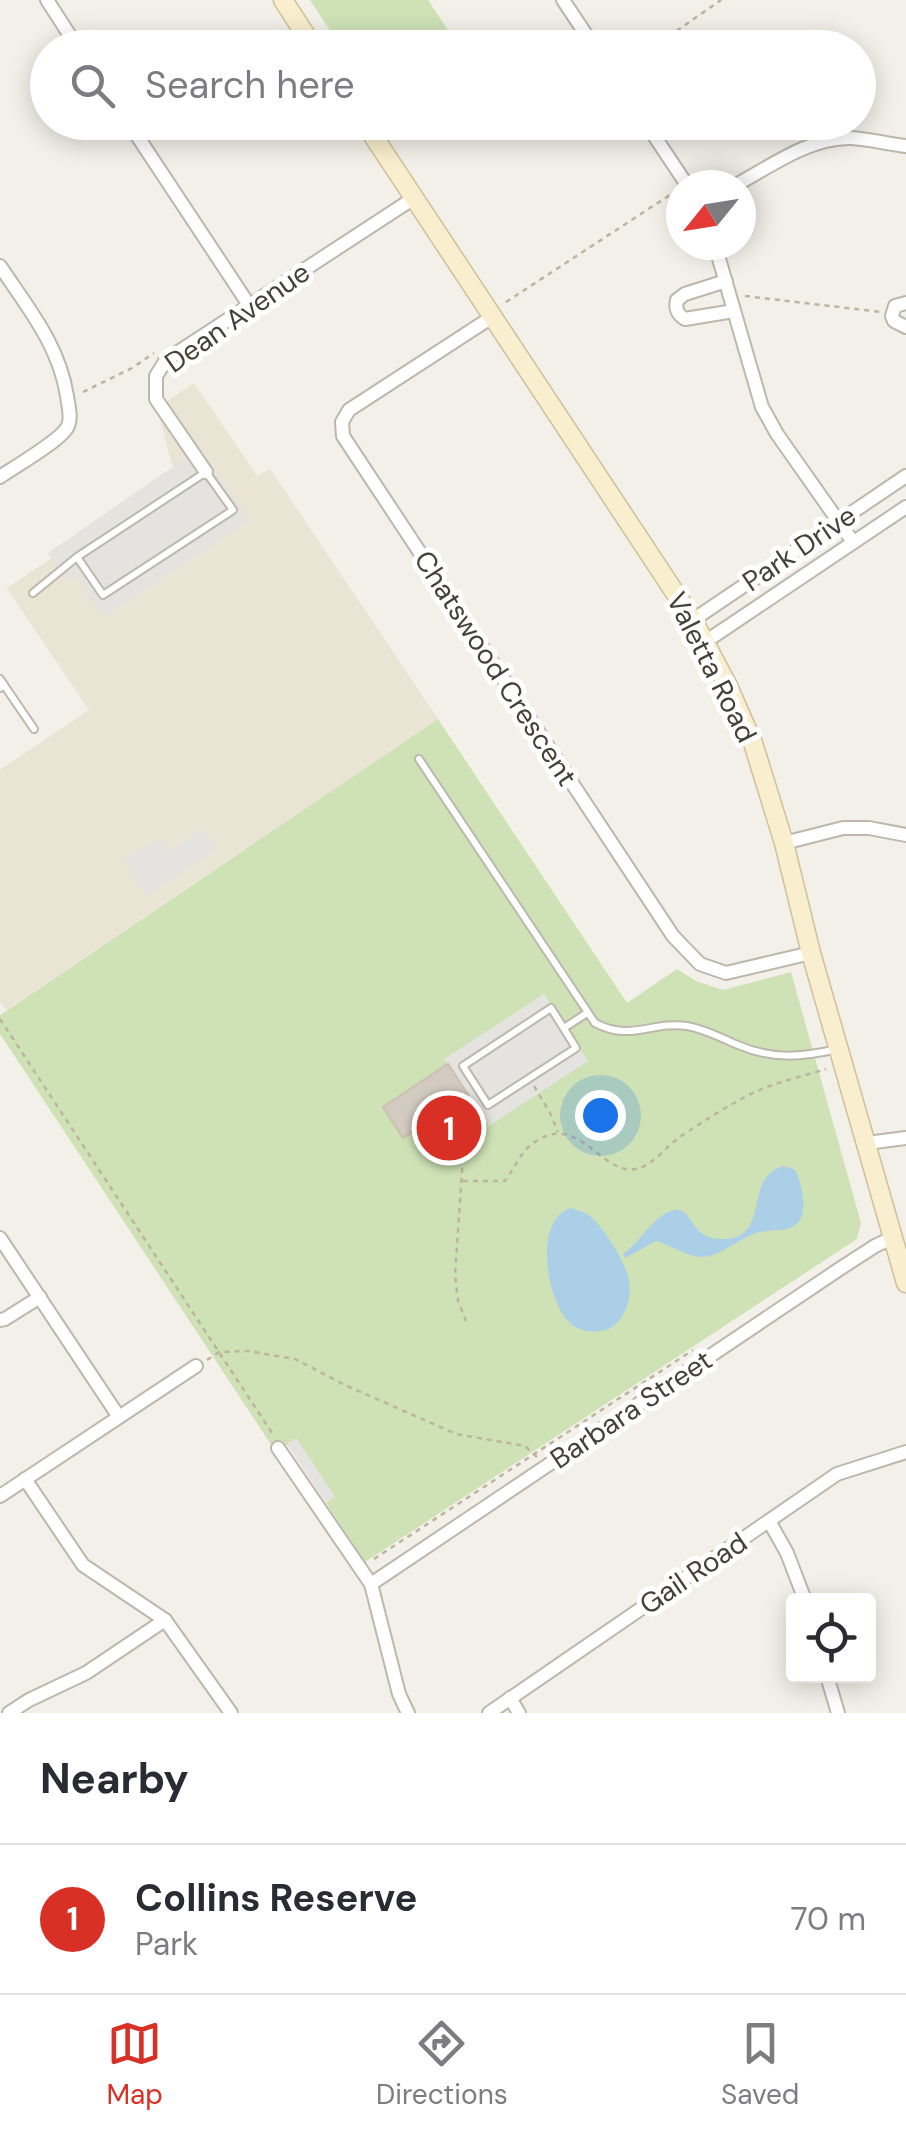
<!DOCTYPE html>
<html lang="en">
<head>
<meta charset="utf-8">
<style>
  :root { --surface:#fff; --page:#f7f7f7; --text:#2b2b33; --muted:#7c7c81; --line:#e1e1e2; --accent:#d93025 }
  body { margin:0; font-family:"DM Sans",sans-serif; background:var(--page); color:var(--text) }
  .controls { position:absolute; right:30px; bottom:30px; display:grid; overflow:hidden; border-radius:10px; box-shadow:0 5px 25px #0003 }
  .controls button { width:90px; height:90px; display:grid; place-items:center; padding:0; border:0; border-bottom:2px solid var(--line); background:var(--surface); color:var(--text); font:50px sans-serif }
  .compass { position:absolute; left:666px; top:170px; width:90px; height:90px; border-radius:50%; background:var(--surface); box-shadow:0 5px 25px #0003; rotate:240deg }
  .you { position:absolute; left:600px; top:1115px; width:35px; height:35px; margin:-25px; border:8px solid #fff; border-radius:50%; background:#1a73e8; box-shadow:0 0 0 15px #1a73e833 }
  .badge { display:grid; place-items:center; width:65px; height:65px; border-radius:50%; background:var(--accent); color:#fff; font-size:32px; font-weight:700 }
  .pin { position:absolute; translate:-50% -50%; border:5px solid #fff; box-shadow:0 2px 10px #0006 }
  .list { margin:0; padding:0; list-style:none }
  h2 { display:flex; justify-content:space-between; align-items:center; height:130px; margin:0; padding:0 40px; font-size:42px }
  h2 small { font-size:32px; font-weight:400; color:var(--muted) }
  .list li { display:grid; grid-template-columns:65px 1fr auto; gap:30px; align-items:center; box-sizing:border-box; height:150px; padding:0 40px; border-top:2px solid var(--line) }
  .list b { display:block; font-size:38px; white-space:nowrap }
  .list p { margin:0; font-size:32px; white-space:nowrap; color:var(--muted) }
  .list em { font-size:32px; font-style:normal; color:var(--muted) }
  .icon { flex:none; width:55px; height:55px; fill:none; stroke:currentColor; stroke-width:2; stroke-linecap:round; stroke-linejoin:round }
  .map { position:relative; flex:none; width:906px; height:1713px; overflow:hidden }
  .search { position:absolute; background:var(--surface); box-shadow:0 5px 25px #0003; left:30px; right:30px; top:30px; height:110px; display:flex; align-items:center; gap:25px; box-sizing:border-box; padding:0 35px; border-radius:55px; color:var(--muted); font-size:38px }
  .sheet { height:280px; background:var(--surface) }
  nav { display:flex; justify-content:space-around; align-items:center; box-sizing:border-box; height:140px; border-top:2px solid var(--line); background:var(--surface); font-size:28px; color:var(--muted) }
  nav a { display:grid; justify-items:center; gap:5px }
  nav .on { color:var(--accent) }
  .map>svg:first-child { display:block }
</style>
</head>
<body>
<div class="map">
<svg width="906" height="1713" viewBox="0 0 906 1713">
  <rect width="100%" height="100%" fill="#f3f0e9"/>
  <polygon fill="#eae4d4" points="194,383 257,476 270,469 438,719 6,1010 0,1001 0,770 89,710 7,588 175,475 157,408"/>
  <g fill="#cee2b6">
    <polygon points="310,0 428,0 459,47 341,47"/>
    <polygon points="438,719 627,1003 677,969 696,981 723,990 791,972 861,1223 857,1239 365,1562 326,1503 334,1496 296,1439 276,1452 0,1034 0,1015"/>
  </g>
  <g fill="#e4e3e0">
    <polygon points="200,448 250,521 103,618 77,577 67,582 48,553"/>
    <polygon points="203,829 216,850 147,896 123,860 158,838 168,852"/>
    <polygon points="544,994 588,1061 489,1126 444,1059"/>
    <polygon points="296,1438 335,1497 326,1503 287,1444"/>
  </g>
  <g fill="#accfe8">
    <path d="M782,1166L789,1167L796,1171C802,1186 812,1220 790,1228C777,1232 764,1229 751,1235C735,1242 718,1257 701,1257C686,1256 670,1245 656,1241L625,1258L623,1254C641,1242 653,1214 675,1210C694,1207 689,1241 724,1239C729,1239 734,1238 739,1236C766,1220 747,1180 782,1166Z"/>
    <path d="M570,1208C578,1210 585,1212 591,1217C603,1227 624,1260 628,1276C631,1288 630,1302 624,1313C619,1323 611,1330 600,1331C591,1333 578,1330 571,1324C547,1303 532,1222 570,1208Z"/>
  </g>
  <polygon fill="#d3cbc0" stroke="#cdc3b4" stroke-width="2.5" points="448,1064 468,1095 449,1107 461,1124 437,1139 427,1122 403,1138 383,1107"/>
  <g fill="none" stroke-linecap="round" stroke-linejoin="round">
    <g stroke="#bdb7ac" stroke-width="10">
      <g id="lane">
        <polyline points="33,593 77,557 206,472 233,510 103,595 77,557"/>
        <polyline points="0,679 4,685 0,688"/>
        <polyline points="4,685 34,729"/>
        <path d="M419,759L595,1023C631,1042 651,1021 687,1026C705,1029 721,1038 738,1045C773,1060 802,1057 838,1049"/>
        <polygon points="551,1008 576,1048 488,1105 463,1066"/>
        <polyline points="564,1028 587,1013"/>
      </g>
    </g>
    <g stroke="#bdb7ac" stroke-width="16">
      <g id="street">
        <polyline points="47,0 78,48"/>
        <polyline points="563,0 595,48"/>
        <polyline points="128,122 249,305"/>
        <polyline points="645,122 687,185"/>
        <path d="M736,185C771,166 810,137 851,138C869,139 888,144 906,146"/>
        <polyline points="715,245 762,407 777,434 853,542"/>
        <path d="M0,266C28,308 59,345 67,396C68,405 72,417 68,426C62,440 14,467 0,477"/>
        <path d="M726,281L685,294L677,300C675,309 677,314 685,319L734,311"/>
        <polyline points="906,303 895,306 892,316 894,321 906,327"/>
        <polyline points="492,317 349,410 342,422 343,436 673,936 700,964 726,973 811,953"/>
        <polyline points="206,472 156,399 156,376 166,360 414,198"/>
        <polyline points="693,620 906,476"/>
        <polyline points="705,642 906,507"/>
        <polyline points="784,843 843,828 869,828 906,835"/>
        <polyline points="867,1143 906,1138"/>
        <polyline points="0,1238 119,1417"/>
        <polyline points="0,1320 5,1319 40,1297"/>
        <polyline points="278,1448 371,1584 399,1694 408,1713"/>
        <polyline points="25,1479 83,1565 165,1620 231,1713"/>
        <polyline points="0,1496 196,1366"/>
        <polyline points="769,1521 787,1553 805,1600"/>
        <polyline points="371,1584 838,1270 875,1246 894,1237"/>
        <polyline points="827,1676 838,1713"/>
        <polyline points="510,1698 519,1713"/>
        <polyline points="9,1713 29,1700 86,1673 165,1620"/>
        <polyline points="489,1713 837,1474 906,1452"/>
      </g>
    </g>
    <g stroke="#cdc19d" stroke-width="21">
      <g id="secondary">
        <polyline points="283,0 314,48"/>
        <polyline points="364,122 693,620 728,686 753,743 784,843 811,953 906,1283"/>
      </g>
    </g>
    <g stroke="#bdb39f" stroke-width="2.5" stroke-dasharray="5 5" stroke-linecap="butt">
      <polyline points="652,48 721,0"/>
      <polyline points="745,296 881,312"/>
      <polyline points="506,302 676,191"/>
      <polyline points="83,392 132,368 154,353"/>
      <polyline points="0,1019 274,1436"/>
      <polyline points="534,1086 550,1113 558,1132"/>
      <path d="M463,1181H505C514,1169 520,1153 532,1144C578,1109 601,1176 636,1169C654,1165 665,1147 680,1137C702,1122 742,1096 767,1087C786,1080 807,1075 826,1069"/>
      <polyline points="466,1321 458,1300 455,1275 465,1128 481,1114"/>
      <polyline points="207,1360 219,1352 248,1351 295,1359 345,1385 456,1434 525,1446 538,1458"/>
      <polyline points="374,1559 693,1350"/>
    </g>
    <use href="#lane" stroke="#fff" stroke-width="6"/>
    <use href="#street" stroke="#fff" stroke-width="12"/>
    <use href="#secondary" stroke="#f9eecd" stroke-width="18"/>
  </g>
  <g text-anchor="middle" stroke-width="10" stroke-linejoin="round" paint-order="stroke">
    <g font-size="28" fill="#454038" stroke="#fff">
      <text transform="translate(237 317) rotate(-35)" y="10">Dean Avenue</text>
      <text transform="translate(799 548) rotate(-34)" y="10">Park Drive</text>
      <text transform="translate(712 667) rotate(63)" y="10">Valetta Road</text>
      <text transform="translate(496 668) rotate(57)" y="10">Chatswood Crescent</text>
      <text transform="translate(631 1409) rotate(-34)" y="10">Barbara Street</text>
      <text transform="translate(693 1573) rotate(-34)" y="10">Gail Road</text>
    </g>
  </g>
</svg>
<div class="controls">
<button><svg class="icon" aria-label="locate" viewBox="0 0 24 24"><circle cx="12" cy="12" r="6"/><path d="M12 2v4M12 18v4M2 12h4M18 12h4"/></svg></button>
</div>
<svg class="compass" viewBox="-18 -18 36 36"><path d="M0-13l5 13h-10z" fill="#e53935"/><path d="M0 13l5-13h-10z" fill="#7c7c81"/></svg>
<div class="you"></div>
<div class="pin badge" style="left:449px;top:1128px">1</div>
<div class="search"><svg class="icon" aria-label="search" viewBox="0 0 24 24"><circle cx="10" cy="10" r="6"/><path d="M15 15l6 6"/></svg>Search here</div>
</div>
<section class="sheet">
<h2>Nearby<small></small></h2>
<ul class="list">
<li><span class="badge">1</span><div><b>Collins Reserve</b><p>Park</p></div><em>70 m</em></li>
</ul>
</section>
<nav>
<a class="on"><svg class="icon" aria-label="map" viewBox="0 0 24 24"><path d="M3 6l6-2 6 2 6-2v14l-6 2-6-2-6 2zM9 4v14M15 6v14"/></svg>Map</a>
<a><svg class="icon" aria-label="directions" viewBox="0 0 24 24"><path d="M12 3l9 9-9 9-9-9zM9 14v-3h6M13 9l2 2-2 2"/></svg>Directions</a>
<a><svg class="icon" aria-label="saved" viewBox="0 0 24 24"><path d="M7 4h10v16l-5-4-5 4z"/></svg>Saved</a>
</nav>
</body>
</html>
